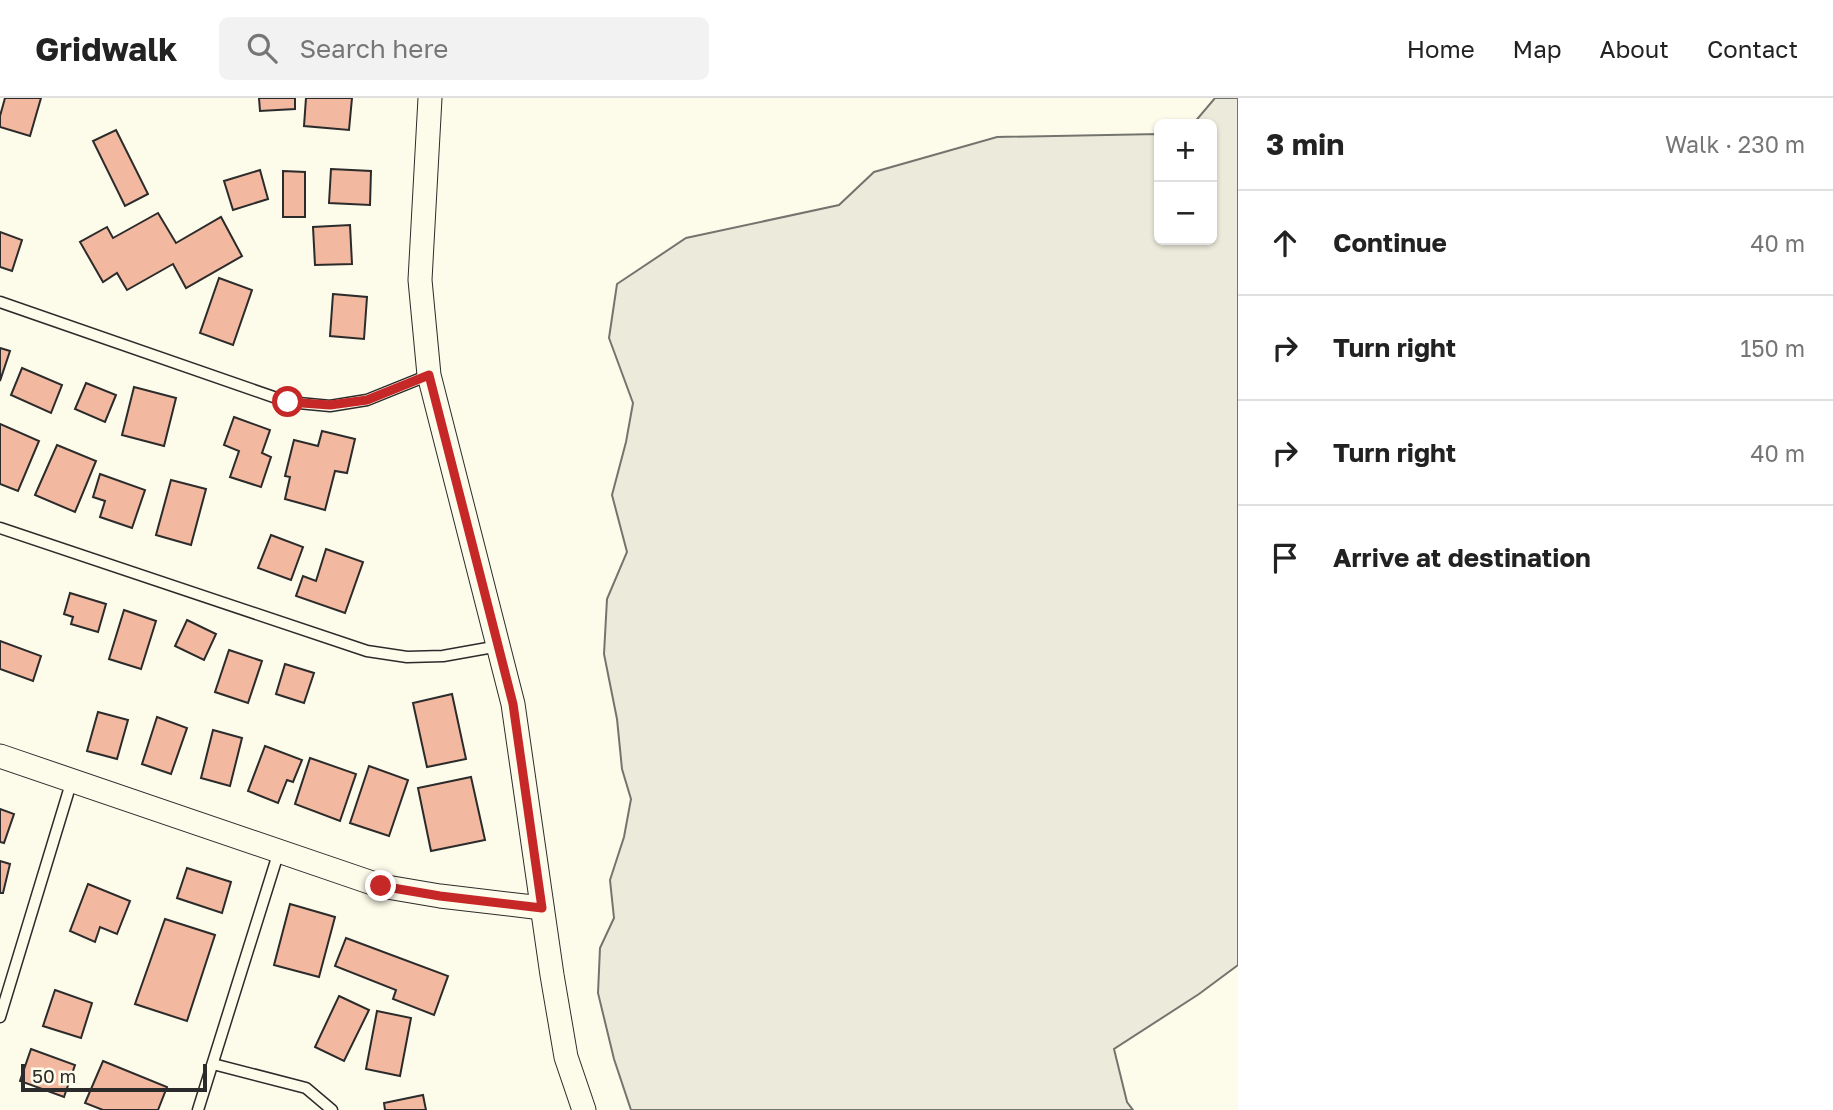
<!DOCTYPE html>
<html lang="en">
<head>
<meta charset="utf-8">
<style>
  :root { --surface:#fff; --page:#f2f2f2; --text:#222; --muted:#767676; --line:#e0e0e0 }
  body { margin:0; font-family:"Golos Text",sans-serif; background:var(--page); color:var(--text) }
  .controls { position:absolute; right:21px; top:21px; display:grid; overflow:hidden; border-radius:10px; box-shadow:0 2px 5px #0004 }
  .controls button { width:63px; height:63px; display:grid; place-items:center; padding:0; border:0; border-bottom:2px solid var(--line); background:var(--surface); color:var(--text); font:35px sans-serif }
  .scale { position:absolute; left:21px; bottom:18px; width:186px; box-sizing:border-box; padding-left:7px; border:4px solid #2b2b2b; border-top:0; font-size:19px; line-height:24px; white-space:nowrap; color:#2b2b2b; -webkit-text-stroke:5px #fdfbea; paint-order:stroke }
  .stop { position:absolute; width:21px; height:21px; margin:-16px; border:5px solid #c62828; border-radius:50%; background:#fff }
  .stop.end { background:#c62828; border-color:#fff; box-shadow:0 2px 7px #0008 }
  .list { margin:0; padding:0; list-style:none }
  h2 { display:flex; justify-content:space-between; align-items:center; height:91px; margin:0; padding:0 28px; font-size:30px }
  h2 small { font-size:23px; font-weight:400; color:var(--muted) }
  .list li { display:grid; grid-template-columns:46px 1fr auto; gap:21px; align-items:center; box-sizing:border-box; height:105px; padding:0 28px; border-top:2px solid var(--line) }
  .list b { display:block; font-size:26px; white-space:nowrap }
  .list em { font-size:23px; font-style:normal; color:var(--muted) }
  .icon { flex:none; width:38px; height:38px; fill:none; stroke:currentColor; stroke-width:2; stroke-linecap:round; stroke-linejoin:round }
  .map { position:relative; flex:none; width:1238px; height:1012px; overflow:hidden }
  header { display:flex; align-items:center; gap:42px; box-sizing:border-box; height:98px; padding:0 35px; background:var(--surface); border-bottom:2px solid var(--line) }
  header strong { font-size:33px }
  nav { display:flex; gap:38px; margin-inline-start:auto; font-size:24px }
  .search { width:490px; height:63px; background:var(--page); display:flex; align-items:center; gap:18px; box-sizing:border-box; padding:0 24px; border-radius:10px; color:var(--muted); font-size:26px }
  main { display:flex }
  aside { flex:1; background:var(--surface) }
  .map>svg:first-child { display:block }
</style>
</head>
<body>
<header>
<strong>Gridwalk</strong>
<div class="search"><svg class="icon" aria-label="search" viewBox="0 0 24 24"><circle cx="10" cy="10" r="6"/><path d="M15 15l6 6"/></svg>Search here</div>
<nav><a>Home</a><a>Map</a><a>About</a><a>Contact</a></nav>
</header>
<main>
<div class="map">
<svg width="1238" height="1012" viewBox="0 0 1238 1012">
  <rect width="100%" height="100%" fill="#fdfbea"/>
  <polygon fill="#ecebdb" stroke="#74746e" stroke-width="2" points="1215,0 1238,0 1238,867 1199,896 1114,951 1127,1004 1133,1012 631,1012 614,961 598,895 600,850 614,820 610,782 624,739 631,701 622,671 617,621 604,556 607,501 627,454 612,397 626,344 633,305 609,240 617,186 686,140 839,107 874,74 997,39 1159,36 1159,142 1212,142 1212,26 1193,26"/>
  <g fill="#f2b8a0" stroke="#2b2b2b" stroke-width="2">
    <polygon points="5,0 41,0 30,38 0,29 0,18"/>
    <polygon points="259,0 295,0 295,11 260,13"/>
    <polygon points="306,0 352,0 349,32 304,28"/>
    <polygon points="116,32 148,96 125,108 93,43"/>
    <polygon points="331,71 371,73 370,107 329,105"/>
    <polygon points="260,72 268,101 233,112 224,83"/>
    <polygon points="283,73 305,74 305,119 283,119"/>
    <polygon points="158,115 176,145 221,119 242,158 186,190 173,166 127,192 117,175 103,184 80,144 107,129 113,140"/>
    <polygon points="350,127 352,166 315,167 313,129"/>
    <polygon points="0,134 22,142 12,173 0,169"/>
    <polygon points="219,180 252,192 233,247 200,235"/>
    <polygon points="333,196 367,199 364,241 330,238"/>
    <polygon points="0,250 10,253 0,283"/>
    <polygon points="22,270 62,287 51,315 11,297"/>
    <polygon points="86,285 116,297 105,324 75,311"/>
    <polygon points="134,289 176,300 164,348 122,337"/>
    <polygon points="234,319 270,332 262,355 271,359 261,389 230,379 239,353 224,347"/>
    <polygon points="0,326 39,343 18,393 0,386"/>
    <polygon points="322,333 355,341 347,375 335,373 325,412 285,401 290,379 285,378 294,342 318,348"/>
    <polygon points="57,347 96,363 75,414 35,397"/>
    <polygon points="100,376 145,392 132,430 100,419 105,403 93,399"/>
    <polygon points="171,382 206,391 191,447 156,437"/>
    <polygon points="271,437 303,449 291,482 258,470"/>
    <polygon points="326,451 363,464 345,515 296,498 303,478 316,483"/>
    <polygon points="70,495 106,506 98,534 71,526 73,519 64,516"/>
    <polygon points="124,512 156,523 141,571 109,561"/>
    <polygon points="187,522 216,536 204,562 175,548"/>
    <polygon points="0,543 41,558 33,583 0,571"/>
    <polygon points="229,552 262,563 248,605 215,594"/>
    <polygon points="285,566 314,575 304,605 276,596"/>
    <polygon points="452,596 466,661 427,669 413,605"/>
    <polygon points="98,614 128,622 117,661 87,653"/>
    <polygon points="157,619 187,630 171,676 142,666"/>
    <polygon points="213,632 242,640 230,688 201,680"/>
    <polygon points="265,648 302,662 293,684 287,682 278,705 248,693"/>
    <polygon points="310,660 356,676 340,723 295,706"/>
    <polygon points="369,668 408,682 389,738 350,725"/>
    <polygon points="471,679 485,742 431,753 418,690"/>
    <polygon points="0,711 14,716 4,745 0,744"/>
    <polygon points="0,763 10,766 3,795 0,795"/>
    <polygon points="187,770 231,784 222,815 177,800"/>
    <polygon points="88,786 130,803 117,836 100,829 95,844 70,833"/>
    <polygon points="290,806 335,819 319,879 274,867"/>
    <polygon points="165,821 215,837 187,923 135,906"/>
    <polygon points="346,840 448,878 434,917 393,901 396,892 335,868"/>
    <polygon points="55,892 92,905 81,940 43,928"/>
    <polygon points="339,898 369,912 344,963 315,949"/>
    <polygon points="377,913 411,920 400,978 366,971"/>
    <polygon points="31,951 75,967 64,999 20,983"/>
    <polygon points="103,963 167,989 158,1012 103,1012 85,1005"/>
    <polygon points="423,997 426,1012 385,1012 384,1005"/>
  </g>
  <g fill="none" stroke-linecap="round" stroke-linejoin="round">
    <g stroke="#2b2b2b" stroke-width="13">
      <g id="service">
        <polyline points="0,204 288,304 330,308 367,302 429,277"/>
        <polyline points="0,430 367,553 407,559 443,558 499,548"/>
        <polyline points="0,919 72,682"/>
        <polyline points="213,966 306,990 332,1012"/>
        <polyline points="198,1012 279,753"/>
      </g>
    </g>
    <g stroke="#2b2b2b" stroke-width="25">
      <g id="minor">
        <polyline points="430,0 420,182 429,277 513,606 552,877 566,959 584,1012"/>
        <polyline points="0,658 381,788 440,798 542,810"/>
      </g>
    </g>
    <use href="#service" stroke="#fdfbea" stroke-width="10"/>
    <use href="#minor" stroke="#fdfbea" stroke-width="23"/>
  </g>
  <g fill="none" stroke-linecap="round" stroke-linejoin="round">
    <polyline stroke="#c62828" stroke-width="9" points="288,304 330,307 367,302 429,277 513,606 542,810 440,798 381,788"/>
  </g>
</svg>
<div class="controls">
<button>+</button>
<button>−</button>
</div>
<div class="scale">50 m</div>
<div class="stop" style="left:288px;top:304px"></div>
<div class="stop end" style="left:381px;top:788px"></div>
</div>
<aside>
<h2>3 min<small>Walk · 230 m</small></h2>
<ul class="list">
<li><svg class="icon" aria-label="ahead" viewBox="0 0 24 24"><path d="M12 20V5M6 11l6-6 6 6"/></svg><div><b>Continue</b></div><em>40 m</em></li>
<li><svg class="icon" aria-label="right" viewBox="0 0 24 24"><path d="M7 20v-9h11M14 6l5 5-5 5"/></svg><div><b>Turn right</b></div><em>150 m</em></li>
<li><svg class="icon" aria-label="right" viewBox="0 0 24 24"><path d="M7 20v-9h11M14 6l5 5-5 5"/></svg><div><b>Turn right</b></div><em>40 m</em></li>
<li><svg class="icon" aria-label="arrive" viewBox="0 0 24 24"><path d="M6 21V4h12l-3 4 3 4H6"/></svg><div><b>Arrive at destination</b></div></li>
</ul>
</aside>
</main>
</body>
</html>
